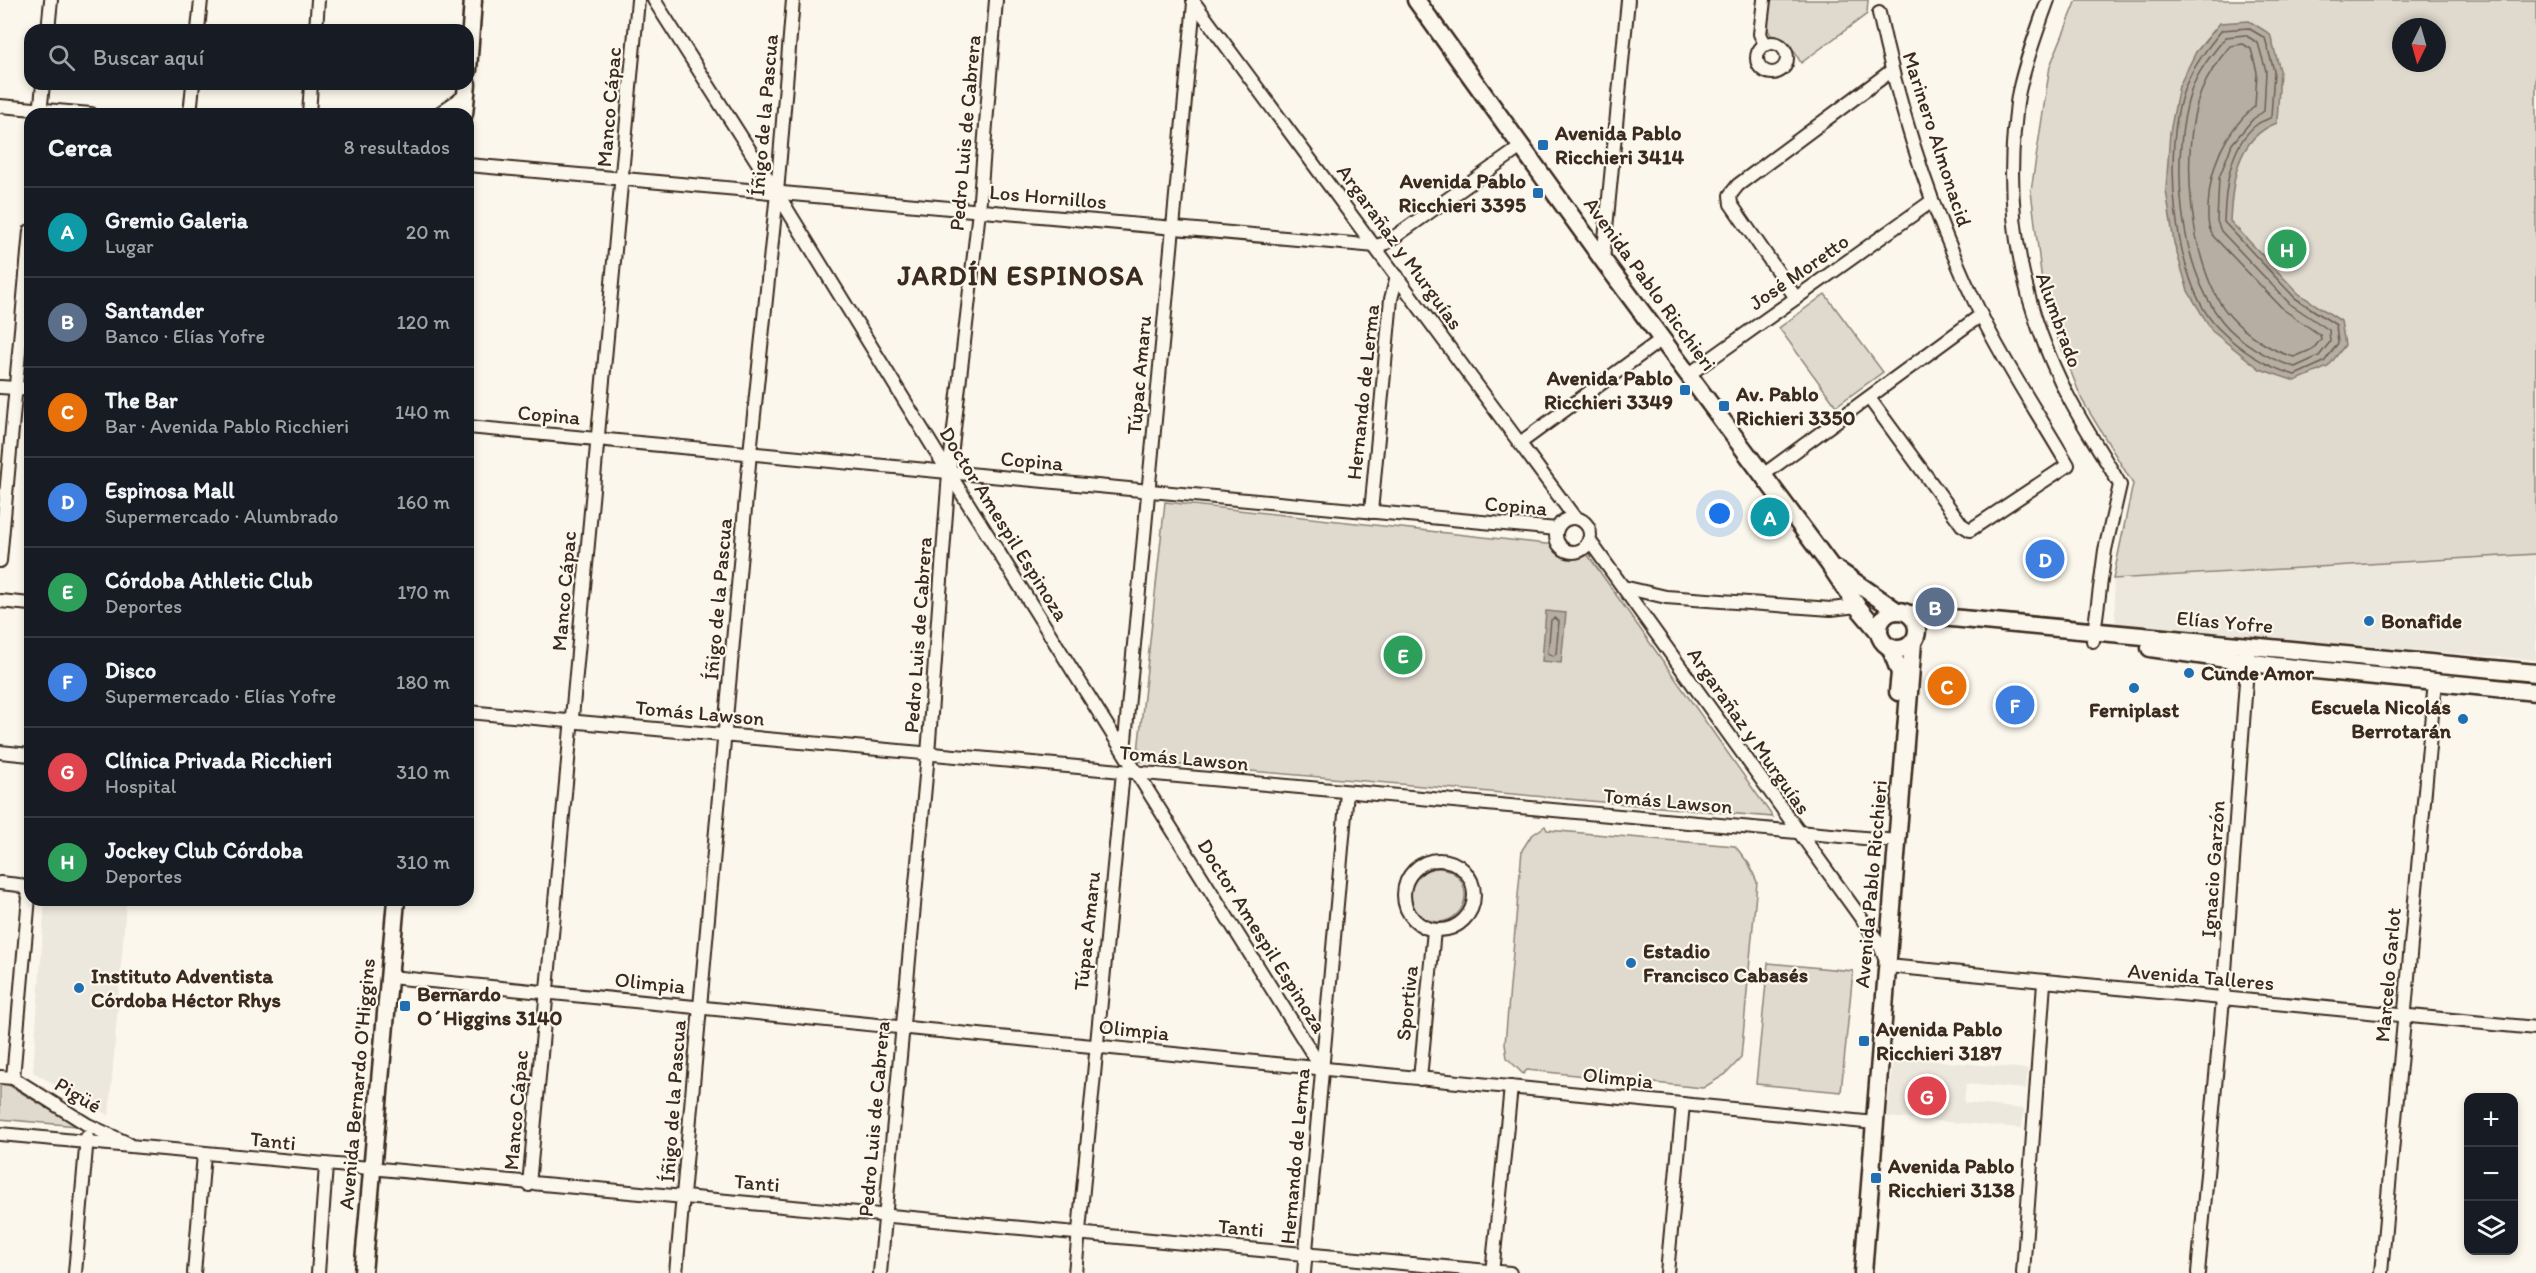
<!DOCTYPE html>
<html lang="es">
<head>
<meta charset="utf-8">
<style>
  :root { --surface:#171b24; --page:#20242c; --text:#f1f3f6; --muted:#9ea1a6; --line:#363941; --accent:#1f6fb2 }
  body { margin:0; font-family:Itim,sans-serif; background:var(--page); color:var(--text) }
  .controls { position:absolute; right:18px; bottom:18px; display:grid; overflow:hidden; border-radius:12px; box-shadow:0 3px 9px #0003 }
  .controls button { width:54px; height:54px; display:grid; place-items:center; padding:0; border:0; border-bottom:2px solid var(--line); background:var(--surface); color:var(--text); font:30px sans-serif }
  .compass { position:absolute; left:2392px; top:18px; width:54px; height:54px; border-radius:50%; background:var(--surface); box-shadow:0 3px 9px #0003; rotate:185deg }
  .you { position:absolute; left:1720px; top:514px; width:21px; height:21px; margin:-15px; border:4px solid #fff; border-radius:50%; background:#1a73e8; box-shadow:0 0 0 9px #1a73e833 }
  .badge { display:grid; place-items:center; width:39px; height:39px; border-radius:50%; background:var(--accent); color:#fff; font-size:20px; font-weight:700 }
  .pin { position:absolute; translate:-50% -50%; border:3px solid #fff; box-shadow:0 2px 6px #0006 }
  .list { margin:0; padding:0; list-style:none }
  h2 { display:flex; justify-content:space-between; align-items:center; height:78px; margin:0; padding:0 24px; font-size:26px }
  h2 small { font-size:20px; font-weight:400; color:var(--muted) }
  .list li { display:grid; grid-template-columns:39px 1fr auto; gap:18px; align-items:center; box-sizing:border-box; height:90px; padding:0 24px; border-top:2px solid var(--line) }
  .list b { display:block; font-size:22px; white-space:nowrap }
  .list p { margin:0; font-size:20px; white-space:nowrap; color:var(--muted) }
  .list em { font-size:20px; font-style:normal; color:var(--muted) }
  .icon { flex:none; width:33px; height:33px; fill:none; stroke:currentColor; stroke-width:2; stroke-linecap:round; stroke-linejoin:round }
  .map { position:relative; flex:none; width:2536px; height:1273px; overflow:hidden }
  .search { position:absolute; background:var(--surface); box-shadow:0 3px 9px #0003; left:24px; top:24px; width:450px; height:66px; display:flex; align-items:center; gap:15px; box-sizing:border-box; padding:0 21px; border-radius:18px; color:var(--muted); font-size:22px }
  .panel { position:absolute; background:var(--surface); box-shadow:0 3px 9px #0003; left:24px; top:108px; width:450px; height:798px; border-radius:18px }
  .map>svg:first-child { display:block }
</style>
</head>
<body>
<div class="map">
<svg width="2536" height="1273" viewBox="0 0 2536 1273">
  <rect width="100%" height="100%" fill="#fbf7ec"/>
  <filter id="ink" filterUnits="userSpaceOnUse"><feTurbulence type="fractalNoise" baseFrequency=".0167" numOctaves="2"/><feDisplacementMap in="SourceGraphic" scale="12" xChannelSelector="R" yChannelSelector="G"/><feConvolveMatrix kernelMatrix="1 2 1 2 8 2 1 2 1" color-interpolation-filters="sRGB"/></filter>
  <g filter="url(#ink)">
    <g fill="#ede8dd">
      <polygon points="2536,554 2536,660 2116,626 2113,579"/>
      <polygon points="45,900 91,900 126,904 109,1116 33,1072"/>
      <polygon points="1893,1057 2028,1069 2026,1089 1966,1084 1964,1103 2024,1109 2022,1128 1887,1117"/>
    </g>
    <g fill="#dfd9ce" stroke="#8d8276" stroke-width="1.5" fill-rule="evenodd">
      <polygon points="1770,0 1868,0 1867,14 1801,63 1790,44 1771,35 1767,28"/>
      <path d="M2077,0H2536V554L2113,579L2133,484L2082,400L2045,306L2031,191L2050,66ZM2401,27H2437V63H2401Z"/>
      <polygon points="1825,294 1883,372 1836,406 1779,328"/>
      <polygon points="1165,502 1583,548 1773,817 1137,761"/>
      <polygon points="1545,826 1547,830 1735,846 1749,864 1757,882 1741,1058 1726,1074 1703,1088 1527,1070 1523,1074 1507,1058 1505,1044 1522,850 1531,836"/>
      <circle cx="1438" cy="895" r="27"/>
      <polygon points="1768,963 1853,971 1841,1092 1756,1084"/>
      <polygon points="0,1083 7,1084 77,1126 0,1119"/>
    </g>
    <g fill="#b6aea2" stroke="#85796d" stroke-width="1.5">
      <path d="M2249,21L2270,34L2280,70L2277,123C2236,138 2232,183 2230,221L2299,294L2341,321L2345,345L2328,367L2295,381L2260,369L2212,331L2188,291L2174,243L2166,190L2170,132L2179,86L2196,52L2220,23Z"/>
      <polygon points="1546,611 1566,613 1561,663 1542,661"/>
    </g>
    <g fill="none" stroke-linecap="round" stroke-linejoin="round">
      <g stroke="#6c5f53" stroke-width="1.5">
        <path d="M2248,28L2265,38L2274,71L2271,117C2268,120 2264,120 2259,123C2229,143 2225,190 2224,222L2295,298L2336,325L2338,343L2324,362L2295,375C2266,367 2239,349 2218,328C2172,282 2162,145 2185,87C2194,65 2208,47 2222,30Z"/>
        <path d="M2245,35L2258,43L2266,71L2264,111L2253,119L2232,144L2219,178L2217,221L2221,231L2290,304L2329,330L2330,342L2319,356L2295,367C2270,360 2238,341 2222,321C2178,266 2170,156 2191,91C2198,70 2213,53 2226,37Z"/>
        <path d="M2243,44L2251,49L2257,72L2255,106C2224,133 2210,165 2208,207C2208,218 2207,228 2214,237L2284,310L2320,335L2321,339L2313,349L2294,357C2271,351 2246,334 2230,316C2189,271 2179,147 2201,92C2208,75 2218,60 2230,46Z"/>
        <polygon points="1554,618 1559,621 1556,654 1553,656 1548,653 1551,620"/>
      </g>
      <g stroke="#3b2a1e" stroke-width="16">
        <g id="minor">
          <polyline points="654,0 777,193 949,473 1322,1069"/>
          <polyline points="1764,0 1760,34 1765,44"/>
          <path d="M2048,0C2037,30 2026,60 2019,91C2016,104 2016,118 2014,131C2006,219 2023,303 2061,382C2077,418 2101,450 2120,485L2105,550L2093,641"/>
          <polyline points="1193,1 1575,518"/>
          <polyline points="48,30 51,0"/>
          <polyline points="198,30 201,0"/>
          <polyline points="316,30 318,0"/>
          <circle cx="1772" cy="58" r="15"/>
          <polyline points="0,106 91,114"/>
          <polyline points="40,114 43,84"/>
          <polyline points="190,114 193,84"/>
          <polyline points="309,114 311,84"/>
          <polyline points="438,114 466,95"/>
          <polyline points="468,165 1376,246 1386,243 1521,147"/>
          <polyline points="1603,260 1628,0"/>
          <polyline points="1796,298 1731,204 1730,195 1738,185 1891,71"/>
          <polyline points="1688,375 1932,201"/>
          <polyline points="0,387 30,389"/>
          <path d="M1869,398L1962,525L1970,530L2068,465C2039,415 2006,366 1981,315C1934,219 1901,117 1879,13"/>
          <polyline points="468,427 1557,529"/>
          <polyline points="1520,443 1662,339"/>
          <polyline points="1763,475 1981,315"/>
          <polyline points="1371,512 1391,299 1397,276"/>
          <circle cx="1573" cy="535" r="17"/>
          <polyline points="1589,540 1879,943 1888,966 2536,1028"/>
          <polyline points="0,561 30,231"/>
          <polyline points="1623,587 1666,597 1831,609 1857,606"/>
          <polyline points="0,601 30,604"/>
          <polyline points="468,712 1897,841"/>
          <polyline points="1124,751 1194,3"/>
          <polyline points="0,752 30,755"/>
          <circle cx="1439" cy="895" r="35"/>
          <polyline points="0,883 19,885 26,889 29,897 13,1078"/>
          <polyline points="390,977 1875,1123"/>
          <polyline points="0,1077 13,1078 88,1125 127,1143"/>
          <polyline points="1420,1079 1434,930"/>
          <polyline points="0,1134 1510,1273"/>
          <polyline points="529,1185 638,0"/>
          <polyline points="75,1273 87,1137"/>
          <polyline points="194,1273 204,1154"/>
          <polyline points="318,1273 326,1166"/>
          <polyline points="676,1273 750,453 777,193 793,0"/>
          <polyline points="880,1273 928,754 949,473 979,211 996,0"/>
          <polyline points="1075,1273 1123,772"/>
          <polyline points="1304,1273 1347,792"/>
          <polyline points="1492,1273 1511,1087"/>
          <polyline points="1667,1273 1683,1104"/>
          <polyline points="2023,1273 2044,983"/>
          <polyline points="2198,1273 2223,999 2248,654"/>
          <polyline points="2381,1273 2435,681"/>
        </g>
      </g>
      <g stroke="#3b2a1e" stroke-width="21">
        <g id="major">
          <polyline points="1416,0 1603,260 1829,564 1857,606 1879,632"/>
          <polyline points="468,70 473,0"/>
          <polyline points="464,114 467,84"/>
          <polyline points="1836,569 1897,611"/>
          <circle cx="1898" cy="630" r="19"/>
          <polyline points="1909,614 2536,673"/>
          <polyline points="1890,647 1900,673 1898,692"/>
          <polyline points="2150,648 2275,666 2536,692"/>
          <polyline points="363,1273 396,900"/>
          <polyline points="1863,1273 1913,642"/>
        </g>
      </g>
      <use href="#minor" stroke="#fbf7ec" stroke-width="12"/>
      <use href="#major" stroke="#fbf7ec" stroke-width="16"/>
    </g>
  </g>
  <g fill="#1f6fb2" stroke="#fbf7ec" stroke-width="2">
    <rect x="1537" y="139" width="12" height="12" rx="3"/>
    <rect x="1532" y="187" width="12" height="12" rx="3"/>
    <rect x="1679" y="384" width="12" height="12" rx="3"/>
    <rect x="1718" y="400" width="12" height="12" rx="3"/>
    <circle cx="2369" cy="621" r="6"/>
    <circle cx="2189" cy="673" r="6"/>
    <circle cx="2134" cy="688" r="6"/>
    <circle cx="2463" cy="719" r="6"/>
    <circle cx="1631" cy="963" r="6"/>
    <circle cx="79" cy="988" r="6"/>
    <rect x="399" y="1000" width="12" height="12" rx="3"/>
    <rect x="1858" y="1035" width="12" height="12" rx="3"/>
    <rect x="1870" y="1172" width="12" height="12" rx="3"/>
  </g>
  <g text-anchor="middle" stroke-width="4.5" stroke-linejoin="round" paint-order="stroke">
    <g font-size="21" fill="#3b2a1e" stroke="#fbf7ec">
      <text transform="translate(609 107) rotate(-85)" y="7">Manco Cápac</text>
      <text transform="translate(764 115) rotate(-85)" y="7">Íñigo de la Pascua</text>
      <text transform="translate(965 133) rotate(-85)" y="7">Pedro Luis de Cabrera</text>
      <text transform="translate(1937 139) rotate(72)" y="7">Marinero Almonacid</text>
      <text transform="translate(1048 197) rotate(5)" y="7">Los Hornillos</text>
      <text transform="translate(1400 247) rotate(54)" y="7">Argarañaz y Murguías</text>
      <text transform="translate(1799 272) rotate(-35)" y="7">José Moretto</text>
      <text transform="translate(1650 284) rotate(54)" y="7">Avenida Pablo Ricchieri</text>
      <text transform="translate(2059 320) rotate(70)" y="7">Alumbrado</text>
      <text transform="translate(1139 375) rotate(-85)" y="7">Túpac Amaru</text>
      <text transform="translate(1363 392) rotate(-84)" y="7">Hernando de Lerma</text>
      <text transform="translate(549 415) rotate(5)" y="7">Copina</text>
      <text transform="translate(1032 461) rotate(5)" y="7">Copina</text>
      <text transform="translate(1516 506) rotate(5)" y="7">Copina</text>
      <text transform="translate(1004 524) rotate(58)" y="7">Doctor Amespil Espinoza</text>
      <text transform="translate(564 591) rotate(-85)" y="7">Manco Cápac</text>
      <text transform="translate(718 599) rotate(-85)" y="7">Íñigo de la Pascua</text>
      <text transform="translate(2225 622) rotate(5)" y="7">Elías Yofre</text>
      <text transform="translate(918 635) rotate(-86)" y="7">Pedro Luis de Cabrera</text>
      <text transform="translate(700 713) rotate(5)" y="7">Tomás Lawson</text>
      <text transform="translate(1749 731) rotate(55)" y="7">Argarañaz y Murguías</text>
      <text transform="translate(1184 758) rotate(5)" y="7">Tomás Lawson</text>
      <text transform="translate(1668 801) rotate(5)" y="7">Tomás Lawson</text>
      <text transform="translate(2213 869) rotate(-86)" y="7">Ignacio Garzón</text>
      <text transform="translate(1871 884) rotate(-85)" y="7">Avenida Pablo Ricchieri</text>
      <text transform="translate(1087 931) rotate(-84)" y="7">Túpac Amaru</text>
      <text transform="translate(1262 936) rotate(58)" y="7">Doctor Amespil Espinoza</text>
      <text transform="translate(2388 975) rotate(-85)" y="7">Marcelo Garlot</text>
      <text transform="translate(2201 977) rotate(5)" y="7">Avenida Talleres</text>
      <text transform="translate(650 983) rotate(6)" y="7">Olimpia</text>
      <text transform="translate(1407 1003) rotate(-84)" y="7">Sportiva</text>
      <text transform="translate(1134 1030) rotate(6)" y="7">Olimpia</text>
      <text transform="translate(1618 1078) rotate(6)" y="7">Olimpia</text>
      <text transform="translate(357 1084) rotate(-85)" y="7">Avenida Bernardo O'Higgins</text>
      <text transform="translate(78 1095) rotate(31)" y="7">Pigüé</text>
      <text transform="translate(673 1101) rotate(-86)" y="7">Íñigo de la Pascua</text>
      <text transform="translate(516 1110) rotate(-85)" y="7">Manco Cápac</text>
      <text transform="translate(874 1119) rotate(-85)" y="7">Pedro Luis de Cabrera</text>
      <text transform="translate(273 1141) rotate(6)" y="7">Tanti</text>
      <text transform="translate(1295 1156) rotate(-85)" y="7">Hernando de Lerma</text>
      <text transform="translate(757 1183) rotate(5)" y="7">Tanti</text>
      <text transform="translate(1241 1228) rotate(5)" y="7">Tanti</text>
    </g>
    <g font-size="21" font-weight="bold" fill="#3b2a1e" stroke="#fbf7ec" text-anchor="start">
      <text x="1555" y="140">Avenida Pablo<tspan x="1555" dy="24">Ricchieri 3414</tspan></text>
      <text x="1526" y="188" text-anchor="end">Avenida Pablo<tspan x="1526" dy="24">Ricchieri 3395</tspan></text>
      <text x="1673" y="385" text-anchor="end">Avenida Pablo<tspan x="1673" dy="24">Ricchieri 3349</tspan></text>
      <text x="1736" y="401">Av. Pablo<tspan x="1736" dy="24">Richieri 3350</tspan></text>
      <text x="2381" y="628">Bonafide</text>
      <text x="2201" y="680">Cunde Amor</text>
      <text x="2451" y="714" text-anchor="end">Escuela Nicolás<tspan x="2451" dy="24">Berrotarán</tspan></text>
      <text x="2134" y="717" text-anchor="middle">Ferniplast</text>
      <text x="1643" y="958">Estadio<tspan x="1643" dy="24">Francisco Cabasés</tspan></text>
      <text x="91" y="983">Instituto Adventista<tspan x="91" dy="24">Córdoba Héctor Rhys</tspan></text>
      <text x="417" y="1001">Bernardo<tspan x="417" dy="24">O´Higgins 3140</tspan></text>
      <text x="1876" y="1036">Avenida Pablo<tspan x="1876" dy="24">Ricchieri 3187</tspan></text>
      <text x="1888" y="1173">Avenida Pablo<tspan x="1888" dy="24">Ricchieri 3138</tspan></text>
    </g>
    <g font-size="27" font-weight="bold" letter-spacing="1.5" fill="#3b2a1e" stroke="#fbf7ec">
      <text x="1021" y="285">JARDÍN ESPINOSA</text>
    </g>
  </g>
</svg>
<div class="controls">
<button>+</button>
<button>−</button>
<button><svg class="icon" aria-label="layers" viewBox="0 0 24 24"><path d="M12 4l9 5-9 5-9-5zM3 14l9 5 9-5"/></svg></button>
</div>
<svg class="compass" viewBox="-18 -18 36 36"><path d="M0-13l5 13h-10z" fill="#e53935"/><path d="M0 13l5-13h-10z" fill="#9ea1a6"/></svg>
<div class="you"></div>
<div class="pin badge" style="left:1770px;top:517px;background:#0f9aa8">A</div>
<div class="pin badge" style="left:1935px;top:607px;background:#5c6f8a">B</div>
<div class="pin badge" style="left:1947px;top:686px;background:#e8710a">C</div>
<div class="pin badge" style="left:2045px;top:559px;background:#3f7fe0">D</div>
<div class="pin badge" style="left:1403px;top:655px;background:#2e9e5b">E</div>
<div class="pin badge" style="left:2015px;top:705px;background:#3f7fe0">F</div>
<div class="pin badge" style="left:1927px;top:1096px;background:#e0444e">G</div>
<div class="pin badge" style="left:2287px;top:249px;background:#2e9e5b">H</div>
<div class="search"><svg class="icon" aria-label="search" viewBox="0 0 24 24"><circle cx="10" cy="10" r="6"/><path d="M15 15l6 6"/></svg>Buscar aquí</div>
<section class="panel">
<h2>Cerca<small>8 resultados</small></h2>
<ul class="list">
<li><span class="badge" style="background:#0f9aa8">A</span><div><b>Gremio Galeria</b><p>Lugar</p></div><em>20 m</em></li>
<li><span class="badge" style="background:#5c6f8a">B</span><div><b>Santander</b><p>Banco · Elías Yofre</p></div><em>120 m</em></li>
<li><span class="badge" style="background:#e8710a">C</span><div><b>The Bar</b><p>Bar · Avenida Pablo Ricchieri</p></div><em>140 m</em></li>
<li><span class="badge" style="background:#3f7fe0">D</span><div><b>Espinosa Mall</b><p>Supermercado · Alumbrado</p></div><em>160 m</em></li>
<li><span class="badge" style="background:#2e9e5b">E</span><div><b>Córdoba Athletic Club</b><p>Deportes</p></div><em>170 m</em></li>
<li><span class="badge" style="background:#3f7fe0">F</span><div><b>Disco</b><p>Supermercado · Elías Yofre</p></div><em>180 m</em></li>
<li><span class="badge" style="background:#e0444e">G</span><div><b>Clínica Privada Ricchieri</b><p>Hospital</p></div><em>310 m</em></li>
<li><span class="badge" style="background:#2e9e5b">H</span><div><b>Jockey Club Córdoba</b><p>Deportes</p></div><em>310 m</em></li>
</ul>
</section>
</div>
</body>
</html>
